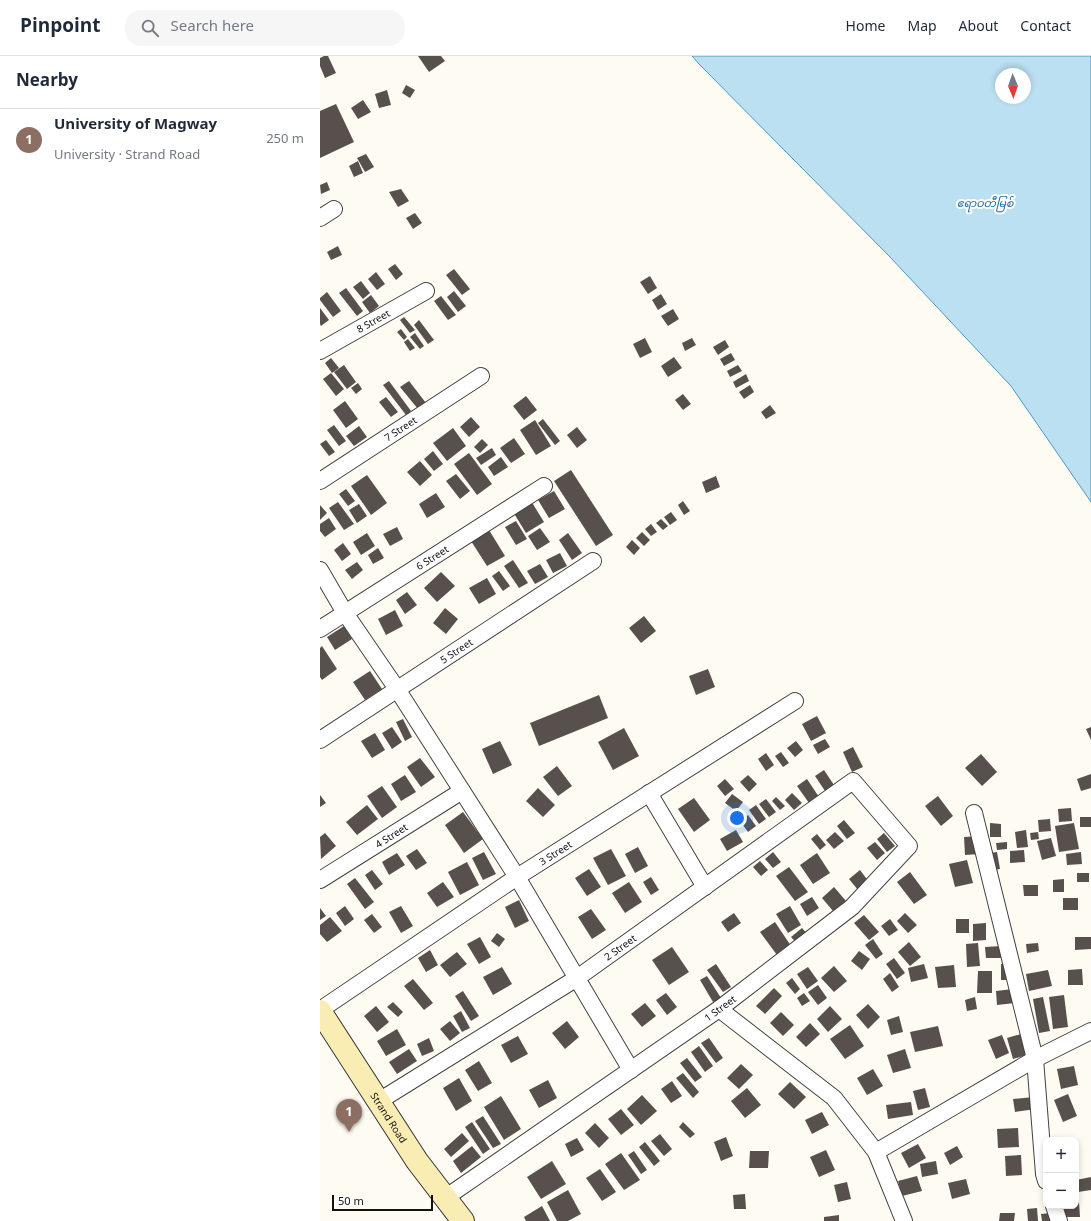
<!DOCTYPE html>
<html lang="en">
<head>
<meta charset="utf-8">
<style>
  :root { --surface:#fff; --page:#f6f6f7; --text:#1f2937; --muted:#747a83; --line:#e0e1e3; --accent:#b6323f }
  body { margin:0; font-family:Georgia,"Noto Sans Myanmar",serif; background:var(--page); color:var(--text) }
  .controls { position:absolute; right:12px; bottom:12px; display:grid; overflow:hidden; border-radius:8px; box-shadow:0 2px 6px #0003 }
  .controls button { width:36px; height:36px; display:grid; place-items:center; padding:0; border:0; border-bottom:1px solid var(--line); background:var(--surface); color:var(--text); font:20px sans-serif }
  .compass { position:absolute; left:675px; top:12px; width:36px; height:36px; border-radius:50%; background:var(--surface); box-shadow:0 2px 6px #0003; rotate:178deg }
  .scale { position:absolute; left:12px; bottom:10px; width:101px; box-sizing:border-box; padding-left:4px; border:2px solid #101010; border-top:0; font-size:11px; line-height:14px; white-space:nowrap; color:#101010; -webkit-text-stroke:3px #fff; paint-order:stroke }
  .you { position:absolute; left:417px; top:762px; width:14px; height:14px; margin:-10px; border:3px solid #fff; border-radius:50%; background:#1a73e8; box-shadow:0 0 0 6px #1a73e833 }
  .badge { display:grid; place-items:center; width:26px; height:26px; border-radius:50%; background:var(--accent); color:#fff; font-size:13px; font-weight:700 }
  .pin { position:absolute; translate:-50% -33px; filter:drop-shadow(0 1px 2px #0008) }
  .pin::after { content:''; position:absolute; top:21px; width:14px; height:12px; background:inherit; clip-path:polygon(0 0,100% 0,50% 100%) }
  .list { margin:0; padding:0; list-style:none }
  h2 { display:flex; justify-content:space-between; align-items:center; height:52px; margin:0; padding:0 16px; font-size:17px }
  h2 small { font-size:13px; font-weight:400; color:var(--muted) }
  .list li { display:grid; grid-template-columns:26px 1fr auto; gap:12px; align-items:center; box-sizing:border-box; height:60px; padding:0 16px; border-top:1px solid var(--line) }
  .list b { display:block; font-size:15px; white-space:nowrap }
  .list p { margin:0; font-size:13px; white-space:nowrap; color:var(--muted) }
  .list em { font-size:13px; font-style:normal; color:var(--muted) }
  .icon { flex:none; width:22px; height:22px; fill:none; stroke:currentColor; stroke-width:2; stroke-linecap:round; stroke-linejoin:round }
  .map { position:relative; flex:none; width:771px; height:1165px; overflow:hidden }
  header { display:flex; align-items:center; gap:24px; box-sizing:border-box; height:56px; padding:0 20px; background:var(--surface); border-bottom:1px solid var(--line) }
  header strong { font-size:19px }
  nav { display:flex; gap:22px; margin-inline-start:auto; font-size:14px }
  .search { width:280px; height:36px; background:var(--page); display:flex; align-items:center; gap:10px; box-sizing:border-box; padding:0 14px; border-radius:16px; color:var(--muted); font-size:15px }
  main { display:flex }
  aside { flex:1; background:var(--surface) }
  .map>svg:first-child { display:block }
</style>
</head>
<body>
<header>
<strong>Pinpoint</strong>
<div class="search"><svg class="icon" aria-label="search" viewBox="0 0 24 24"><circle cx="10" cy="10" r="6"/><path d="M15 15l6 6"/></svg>Search here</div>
<nav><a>Home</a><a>Map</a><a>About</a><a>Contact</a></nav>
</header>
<main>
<aside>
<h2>Nearby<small></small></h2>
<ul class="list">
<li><span class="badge" style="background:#8d6e63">1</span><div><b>University of Magway</b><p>University · Strand Road</p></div><em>250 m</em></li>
</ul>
</aside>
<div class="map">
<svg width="771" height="1165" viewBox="0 0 771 1165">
  <rect width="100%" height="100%" fill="#fefbf3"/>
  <path fill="#bbe0f2" stroke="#4899c3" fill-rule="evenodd" d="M372,0H771V446L691,330L570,201L379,8ZM681,18H705V42H681Z"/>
  <g fill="#58504d">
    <polygon points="4,0 8,0 16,17 5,22 0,10 0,2"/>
    <polygon points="98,0 121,0 125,5 109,16"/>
    <polygon points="86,29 95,34 90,42 82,37"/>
    <polygon points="67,34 71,49 59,52 55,38"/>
    <polygon points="43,44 51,56 38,63 31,52"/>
    <polygon points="16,48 34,86 0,102 0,55"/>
    <polygon points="46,98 54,111 45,116 37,102"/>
    <polygon points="38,105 43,117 34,121 29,110"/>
    <polygon points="7,126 10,134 1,138 0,129"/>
    <polygon points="81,133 89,145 78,151 69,136"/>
    <polygon points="95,157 102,167 93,173 86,162"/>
    <polygon points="18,190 22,199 11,204 7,196"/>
    <polygon points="75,208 83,218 76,224 68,213"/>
    <polygon points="134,213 150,233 142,239 126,219"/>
    <polygon points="56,216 65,228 57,234 48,223"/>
    <polygon points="330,220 337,232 328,238 320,226"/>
    <polygon points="41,225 50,237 43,243 33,231"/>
    <polygon points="26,232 43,255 37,260 19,237"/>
    <polygon points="134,235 146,250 138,256 127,241"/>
    <polygon points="7,236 21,255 13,261 0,244 0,242"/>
    <polygon points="341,238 347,248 338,254 332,244"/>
    <polygon points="51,239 59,250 50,257 42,246"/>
    <polygon points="121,240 136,259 128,264 114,245"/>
    <polygon points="0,252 9,264 1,270 0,268"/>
    <polygon points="353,253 359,263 348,270 341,260"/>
    <polygon points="84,261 95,274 90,277 80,264"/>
    <polygon points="99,264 114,284 108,288 94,269"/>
    <polygon points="81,273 87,281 84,284 77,276"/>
    <polygon points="95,277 104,290 100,293 90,281"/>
    <polygon points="325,282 332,296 320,302 313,288"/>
    <polygon points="372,282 376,289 365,295 362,287"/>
    <polygon points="88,283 95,292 90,295 84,286"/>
    <polygon points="405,284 409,291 398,299 393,291"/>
    <polygon points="411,297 415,304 404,310 400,303"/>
    <polygon points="354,301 362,312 348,321 341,310"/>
    <polygon points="11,302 19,312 12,317 5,307"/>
    <polygon points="24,309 36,326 27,333 14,316"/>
    <polygon points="418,309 422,315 410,321 407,315"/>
    <polygon points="11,317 24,333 16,340 3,323"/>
    <polygon points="426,318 429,325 416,332 413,326"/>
    <polygon points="69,325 91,355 86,359 63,329"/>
    <polygon points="89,325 106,347 98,353 80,331"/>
    <polygon points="38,327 42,333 36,338 31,332"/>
    <polygon points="430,329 434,336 424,343 419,336"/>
    <polygon points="363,338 371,348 363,354 355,344"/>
    <polygon points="206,340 217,354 204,364 193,350"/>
    <polygon points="66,341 78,356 71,361 59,346"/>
    <polygon points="25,345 38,363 26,372 13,354"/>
    <polygon points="450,349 456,357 446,363 441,356"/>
    <polygon points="151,361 160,371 149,381 140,371"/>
    <polygon points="223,363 240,385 235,389 218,367"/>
    <polygon points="215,364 231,390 216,399 200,374"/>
    <polygon points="14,369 26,385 19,390 7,374"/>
    <polygon points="39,370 47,381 34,390 26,380"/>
    <polygon points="257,371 267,384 257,392 247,379"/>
    <polygon points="133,372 146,390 127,405 113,387"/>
    <polygon points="194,382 205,398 191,407 180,392"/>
    <polygon points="162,383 168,389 160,397 154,391"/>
    <polygon points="6,384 15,396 9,400 0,388"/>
    <polygon points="172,392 176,399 161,409 156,402"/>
    <polygon points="113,395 123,408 114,415 104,403"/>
    <polygon points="149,397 172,428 157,439 134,408"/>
    <polygon points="181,401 188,411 174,420 168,411"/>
    <polygon points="100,405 112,419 100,430 87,416"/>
    <polygon points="251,414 293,479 276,490 234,425"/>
    <polygon points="136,418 150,435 140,443 126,425"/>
    <polygon points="47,419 67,447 51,459 31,430"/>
    <polygon points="396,420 400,431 386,437 382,426"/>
    <polygon points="26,433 35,445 28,450 19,438"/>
    <polygon points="234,435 245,453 229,462 218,444"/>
    <polygon points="116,437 125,451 107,462 99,448"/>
    <polygon points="208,440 224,466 206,477 190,451"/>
    <polygon points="363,445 370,455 364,459 358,449"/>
    <polygon points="18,446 34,468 24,474 9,452"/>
    <polygon points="39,448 47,460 37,467 29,454"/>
    <polygon points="0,449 7,457 0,464"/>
    <polygon points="351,456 357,464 350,469 344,461"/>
    <polygon points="9,462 16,473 5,481 0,475 0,468"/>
    <polygon points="341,463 348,470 343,474 336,467"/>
    <polygon points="196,465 207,483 196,489 185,471"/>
    <polygon points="331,468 337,476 331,480 325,473"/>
    <polygon points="77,471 83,483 70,490 63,478"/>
    <polygon points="220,472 230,486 217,494 208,480"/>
    <polygon points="169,474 185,500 167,510 151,485"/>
    <polygon points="322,476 330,484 324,490 316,482"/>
    <polygon points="47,477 55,490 41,499 33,486"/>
    <polygon points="248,477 262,497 252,504 239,484"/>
    <polygon points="312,484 320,492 314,499 306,491"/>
    <polygon points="23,487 31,498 22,505 14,494"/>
    <polygon points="58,492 64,502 53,508 48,499"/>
    <polygon points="240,497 247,510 233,517 226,504"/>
    <polygon points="193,504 208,527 199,532 184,510"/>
    <polygon points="37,506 43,514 32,523 25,514"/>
    <polygon points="220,508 228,521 215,528 207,515"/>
    <polygon points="179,515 190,530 183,535 172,520"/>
    <polygon points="121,516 135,530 117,546 104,532"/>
    <polygon points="167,522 176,538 159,548 149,532"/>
    <polygon points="87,536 97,549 85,558 76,544"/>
    <polygon points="125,552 138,563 126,578 113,567"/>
    <polygon points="75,554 83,570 66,579 58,563"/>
    <polygon points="324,560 336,575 321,587 309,572"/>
    <polygon points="24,570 32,583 15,594 7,581"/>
    <polygon points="2,590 17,613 2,624 0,621 0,592"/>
    <polygon points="388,613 395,631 376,639 369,620"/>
    <polygon points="50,615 62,633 45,644 33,626"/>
    <polygon points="279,639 288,662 219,690 210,667"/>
    <polygon points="497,660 506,677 491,685 482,668"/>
    <polygon points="83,663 92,681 85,685 76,666"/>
    <polygon points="72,671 82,686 72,693 62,677"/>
    <polygon points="771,671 771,684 766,673"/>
    <polygon points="304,672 319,700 293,714 278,686"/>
    <polygon points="55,677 65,694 52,702 41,685"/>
    <polygon points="505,683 510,691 498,698 493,689"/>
    <polygon points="180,685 192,709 173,718 162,693"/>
    <polygon points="476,685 483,694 475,701 467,692"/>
    <polygon points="533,691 543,711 532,716 523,696"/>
    <polygon points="461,696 469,707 463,711 455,700"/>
    <polygon points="446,697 454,709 446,715 438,703"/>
    <polygon points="661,698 677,716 662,730 645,712"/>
    <polygon points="100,702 115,721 101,731 87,711"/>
    <polygon points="237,710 252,730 238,740 223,721"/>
    <polygon points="504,714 516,732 507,738 495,720"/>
    <polygon points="771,718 771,732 761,735 757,723"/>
    <polygon points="85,719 96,736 81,745 71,728"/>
    <polygon points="428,719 437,728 429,736 420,726"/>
    <polygon points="405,723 414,733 405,740 397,730"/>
    <polygon points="487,723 499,741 489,747 477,730"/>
    <polygon points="62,730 77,751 62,762 47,740"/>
    <polygon points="218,732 235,749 223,761 206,745"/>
    <polygon points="472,737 482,747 474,754 465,744"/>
    <polygon points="412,738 423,746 416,755 405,747"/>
    <polygon points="0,739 6,747 0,751"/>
    <polygon points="618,740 633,760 621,770 605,750"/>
    <polygon points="456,741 465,750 460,754 452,745"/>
    <polygon points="374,742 390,764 374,776 358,753"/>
    <polygon points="446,743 456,756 449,761 439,748"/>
    <polygon points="47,749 58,763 37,779 26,766"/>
    <polygon points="436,749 446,763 439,768 429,754"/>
    <polygon points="751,752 752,765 739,766 738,753"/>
    <polygon points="143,756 163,783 144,797 125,769"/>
    <polygon points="428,759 436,770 428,776 420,765"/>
    <rect x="760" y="761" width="11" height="10"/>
    <polygon points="730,763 731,775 719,776 718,764"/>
    <polygon points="524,764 535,777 527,783 517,770"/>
    <polygon points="670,767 681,768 681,781 670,781"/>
    <polygon points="754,767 759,793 739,796 735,770"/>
    <polygon points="416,774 423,786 407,795 400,783"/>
    <polygon points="706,774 708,791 697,792 695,776"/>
    <polygon points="515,776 524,785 514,793 506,784"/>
    <polygon points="718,776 719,783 711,784 710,777"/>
    <polygon points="5,777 16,790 1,803 0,781"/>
    <polygon points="564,777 575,790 567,796 557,783"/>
    <polygon points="497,778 506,789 500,794 491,783"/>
    <polygon points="659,780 660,798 645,799 644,781"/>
    <polygon points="731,782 736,800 722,804 717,785"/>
    <polygon points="555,786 565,797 557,804 547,792"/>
    <polygon points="687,786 687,793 677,794 676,787"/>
    <polygon points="318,791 328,810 315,817 305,798"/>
    <polygon points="97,793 107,807 96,814 86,800"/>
    <polygon points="291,793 306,820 288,829 273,802"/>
    <polygon points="704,794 705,806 690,807 690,795"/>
    <polygon points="164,796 176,818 163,824 152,802"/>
    <polygon points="453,796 461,806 453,812 445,803"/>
    <polygon points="677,796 680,813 667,815 664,798"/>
    <polygon points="761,796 762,808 747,809 746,798"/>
    <polygon points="77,797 85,809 69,819 62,806"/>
    <polygon points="497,797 510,817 493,828 480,809"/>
    <polygon points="647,804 653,827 635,831 629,808"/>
    <polygon points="440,805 448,814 441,820 433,811"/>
    <polygon points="147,806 159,829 140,839 128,816"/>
    <polygon points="469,811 488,836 475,845 456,820"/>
    <polygon points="269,813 281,831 267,840 255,822"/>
    <polygon points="52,814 63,828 55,834 45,819"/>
    <polygon points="540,814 549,826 538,834 529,823"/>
    <polygon points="590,816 607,839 594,848 577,826"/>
    <rect x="757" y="817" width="12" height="9"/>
    <polygon points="331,821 339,834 331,839 323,826"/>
    <polygon points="35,822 54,846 45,853 27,828"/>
    <polygon points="744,823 744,836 733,836 733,824"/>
    <polygon points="123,826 134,841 117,851 107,837"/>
    <polygon points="309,826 322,846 305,857 292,837"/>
    <polygon points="703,829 718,829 718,840 704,840"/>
    <polygon points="514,831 526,845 513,855 502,842"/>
    <polygon points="492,841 499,852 487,860 480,848"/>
    <rect x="743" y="842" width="15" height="12"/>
    <polygon points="199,844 209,865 195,872 185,851"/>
    <polygon points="25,850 34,863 25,870 16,857"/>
    <polygon points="81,850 93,870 81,877 69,856"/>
    <polygon points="470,850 481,869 468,877 456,858"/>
    <polygon points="0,852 6,860 0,864"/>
    <polygon points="271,853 286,874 272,883 258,861"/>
    <polygon points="414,857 421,867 408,876 401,866"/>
    <polygon points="585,857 597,869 588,877 577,865"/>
    <polygon points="52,858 62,871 54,877 44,864"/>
    <polygon points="544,859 559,876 549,884 534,867"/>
    <polygon points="10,861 22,875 7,886 0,878 0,869"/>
    <polygon points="570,863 578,874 569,880 561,870"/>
    <rect x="636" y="863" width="13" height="14"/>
    <polygon points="455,866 471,890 457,899 440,876"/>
    <polygon points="666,867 666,884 653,885 653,868"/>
    <polygon points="482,872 490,881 479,890 471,881"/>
    <polygon points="177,877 185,883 179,891 171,885"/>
    <polygon points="160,881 171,901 159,908 147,888"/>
    <polygon points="755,881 771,881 771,893 755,894"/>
    <polygon points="553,883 563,898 556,903 545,889"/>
    <polygon points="589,886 601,901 590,910 578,896"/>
    <polygon points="658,887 660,910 647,911 646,888"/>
    <polygon points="718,887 719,895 707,897 706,888"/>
    <polygon points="682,890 683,902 666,902 665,891"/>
    <polygon points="352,891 369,916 349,929 332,904"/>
    <polygon points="110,894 118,909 106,916 98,902"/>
    <polygon points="539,895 550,903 542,914 531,905"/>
    <polygon points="137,896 147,908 130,921 120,909"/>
    <polygon points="574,902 585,917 577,923 566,908"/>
    <polygon points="396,908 411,931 403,936 387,914"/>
    <polygon points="604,908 608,922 591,926 588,912"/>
    <polygon points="681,908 692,908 693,924 681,924"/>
    <polygon points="634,909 636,931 618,932 615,911"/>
    <polygon points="514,910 527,925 514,936 501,922"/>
    <polygon points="182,911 192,928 173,939 163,921"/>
    <polygon points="488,911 498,925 487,933 477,918"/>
    <polygon points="762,913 763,929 748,929 748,914"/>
    <polygon points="728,914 732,930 709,935 706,918"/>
    <polygon points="658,915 672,915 672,937 657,937"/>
    <polygon points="570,917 579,931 572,936 563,923"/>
    <polygon points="387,920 401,942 393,946 380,924"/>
    <polygon points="472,922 480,933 475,938 466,927"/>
    <polygon points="93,923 113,947 104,954 84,930"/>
    <polygon points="498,929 507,942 498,949 488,936"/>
    <polygon points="454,932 462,940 445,958 436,950"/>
    <polygon points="693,933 695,947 677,949 676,935"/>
    <polygon points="143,935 159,960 151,965 135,940"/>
    <polygon points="346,937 357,951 347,959 336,944"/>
    <polygon points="484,937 490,945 482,950 477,942"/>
    <polygon points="744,939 748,971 733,973 729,941"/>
    <polygon points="655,941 657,953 647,955 645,944"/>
    <polygon points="723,941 730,975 719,977 713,943"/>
    <polygon points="73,946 83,956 78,961 67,951"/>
    <polygon points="325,947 336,960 322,971 311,958"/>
    <polygon points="548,948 560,961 548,973 536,959"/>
    <polygon points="56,950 69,966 57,976 44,960"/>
    <polygon points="510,950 522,963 508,976 497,963"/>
    <polygon points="141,955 150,972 142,976 133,960"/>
    <polygon points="461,956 474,969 463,980 450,967"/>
    <polygon points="579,960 583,976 571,979 567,964"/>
    <polygon points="130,965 140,977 130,985 120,973"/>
    <polygon points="247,965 259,981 245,993 232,977"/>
    <polygon points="490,967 500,978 486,991 476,981"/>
    <polygon points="530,969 544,990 525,1003 510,983"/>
    <polygon points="618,970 623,990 595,996 590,976"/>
    <polygon points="77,973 86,989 66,1000 57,985"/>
    <polygon points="701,978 707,999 693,1003 687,982"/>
    <polygon points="682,979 689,997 676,1003 668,984"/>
    <polygon points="198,980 208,998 191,1007 181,989"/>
    <polygon points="109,982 114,995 102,1000 97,988"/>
    <polygon points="389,982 403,1002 396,1007 381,987"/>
    <polygon points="379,990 393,1010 385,1016 371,996"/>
    <polygon points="89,993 97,1005 77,1018 69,1006"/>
    <polygon points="585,993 591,1012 573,1017 567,999"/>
    <polygon points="367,1002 382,1021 375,1026 360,1007"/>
    <polygon points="159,1005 172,1027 158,1035 145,1014"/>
    <polygon points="421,1008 433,1019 419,1033 407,1022"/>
    <polygon points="754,1010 758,1029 741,1033 737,1013"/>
    <polygon points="553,1013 563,1030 547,1039 537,1022"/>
    <polygon points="363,1017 379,1036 373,1042 356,1022"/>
    <polygon points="139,1022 152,1045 136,1055 123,1032"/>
    <polygon points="228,1024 237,1042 219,1052 209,1034"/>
    <polygon points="352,1025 362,1040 351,1047 341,1033"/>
    <polygon points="470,1026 486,1041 474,1053 458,1038"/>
    <polygon points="427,1032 441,1049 425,1062 411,1045"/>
    <polygon points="605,1032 610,1051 598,1054 593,1035"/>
    <polygon points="748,1038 757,1060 743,1066 734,1044"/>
    <polygon points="322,1039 337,1055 321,1069 307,1053"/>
    <polygon points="181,1040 201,1073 184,1084 164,1051"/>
    <polygon points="714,1041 716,1053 695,1056 693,1043"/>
    <polygon points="591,1046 593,1059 568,1063 566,1049"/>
    <polygon points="301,1053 314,1069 301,1079 288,1063"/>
    <polygon points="502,1056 509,1069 492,1078 485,1064"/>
    <polygon points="163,1060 181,1088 173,1092 155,1065"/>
    <polygon points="152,1066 170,1093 163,1098 145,1071"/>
    <polygon points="363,1066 375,1078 370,1082 359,1071"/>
    <polygon points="275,1067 289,1082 279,1092 265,1077"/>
    <polygon points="698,1072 699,1091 678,1092 677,1073"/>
    <polygon points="142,1077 149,1085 131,1101 124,1093"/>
    <polygon points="340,1078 352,1093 344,1100 331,1085"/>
    <polygon points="406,1081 413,1100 401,1105 394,1086"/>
    <polygon points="257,1082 264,1094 251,1101 245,1088"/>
    <polygon points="325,1086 340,1105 334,1110 319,1091"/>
    <polygon points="598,1088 606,1102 589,1112 581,1097"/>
    <polygon points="152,1090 161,1101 141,1117 133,1105"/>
    <polygon points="637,1090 643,1101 630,1109 624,1097"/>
    <polygon points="506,1094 515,1114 499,1121 490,1101"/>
    <polygon points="314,1095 327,1114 321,1118 308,1099"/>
    <polygon points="430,1095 449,1095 448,1112 429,1112"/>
    <polygon points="301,1097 320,1124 304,1134 285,1108"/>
    <polygon points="701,1099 702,1119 686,1120 685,1100"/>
    <polygon points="232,1105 246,1128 221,1143 207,1121"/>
    <polygon points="616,1105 618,1118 602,1121 600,1108"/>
    <polygon points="280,1113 296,1136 282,1145 266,1122"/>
    <polygon points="597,1120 602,1135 582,1140 578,1125"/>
    <polygon points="771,1121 771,1134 758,1136 756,1124"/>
    <polygon points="646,1123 650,1138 632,1143 628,1127"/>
    <polygon points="527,1126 531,1143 518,1146 514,1129"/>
    <polygon points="248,1134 261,1158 248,1165 237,1165 227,1146"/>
    <polygon points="425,1138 426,1153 414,1153 413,1139"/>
    <polygon points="756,1146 759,1146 760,1161 745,1161 744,1150 756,1150"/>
    <polygon points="222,1150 230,1165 206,1165 204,1161"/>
    <polygon points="717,1152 718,1165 708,1165 707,1153"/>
    <polygon points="680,1157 695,1157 694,1165 679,1165"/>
    <polygon points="731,1157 732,1165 722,1165 721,1158"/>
    <polygon points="519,1159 519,1165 504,1165 504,1161"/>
  </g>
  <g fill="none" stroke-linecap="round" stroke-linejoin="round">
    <g stroke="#434343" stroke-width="18">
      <g id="street">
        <polyline points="0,162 14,153"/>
        <path id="s1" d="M0,295L106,235"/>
        <path id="s2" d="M0,425L161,320"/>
        <polyline points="0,514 25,557 77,633 197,821 311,1014"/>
        <path id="s3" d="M0,573L224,430"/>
        <path id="s4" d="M0,684L273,505"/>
        <polyline points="329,737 385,831"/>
        <polyline points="654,757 715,1003 724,1118 726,1125"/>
        <path id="s5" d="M0,824L142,735"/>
        <polyline points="399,953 514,1042 556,1096 715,1003 771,975"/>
        <path id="s6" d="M0,954L197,821L475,645"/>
        <path id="s7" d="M59,1045L257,922L533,725L589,790L532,851L399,953L125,1142"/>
        <polyline points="556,1096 584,1165"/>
        <polyline points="734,1150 739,1165"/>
      </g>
    </g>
    <g stroke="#323232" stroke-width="24">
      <g id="secondary">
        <path id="s8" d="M0,955L97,1105L143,1165"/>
      </g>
    </g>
    <use href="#street" stroke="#fff" stroke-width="16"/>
    <use href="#secondary" stroke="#f9edb4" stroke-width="22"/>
  </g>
  <g text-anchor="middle" stroke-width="4" stroke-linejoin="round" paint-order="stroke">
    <g font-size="10" fill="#101010" stroke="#fff">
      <text dy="4" stroke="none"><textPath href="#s1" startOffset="61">8 Street</textPath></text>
      <text dy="4" stroke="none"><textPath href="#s2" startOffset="96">7 Street</textPath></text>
      <text dy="4" stroke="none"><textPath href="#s3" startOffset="133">6 Street</textPath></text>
      <text dy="4" stroke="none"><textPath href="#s4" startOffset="163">5 Street</textPath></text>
      <text dy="4" stroke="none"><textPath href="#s5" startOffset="84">4 Street</textPath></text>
      <text dy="4" stroke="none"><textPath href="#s6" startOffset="283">3 Street</textPath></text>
      <text dy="4" stroke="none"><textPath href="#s7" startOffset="286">2 Street</textPath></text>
      <text transform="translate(400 952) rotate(-36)" y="4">1 Street</text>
      <text dy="4" stroke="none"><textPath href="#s8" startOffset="127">Strand Road</textPath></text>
    </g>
    <g font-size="11" font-style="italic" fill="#226b99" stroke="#fff">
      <text x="665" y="151">ဧရာဝတီမြစ်</text>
    </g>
  </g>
</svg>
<div class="controls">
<button>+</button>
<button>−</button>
</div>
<svg class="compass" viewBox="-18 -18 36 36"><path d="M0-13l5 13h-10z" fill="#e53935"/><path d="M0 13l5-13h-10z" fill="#747a83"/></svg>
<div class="scale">50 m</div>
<div class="you"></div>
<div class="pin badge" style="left:29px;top:1076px;background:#8d6e63">1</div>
</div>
</main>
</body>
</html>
